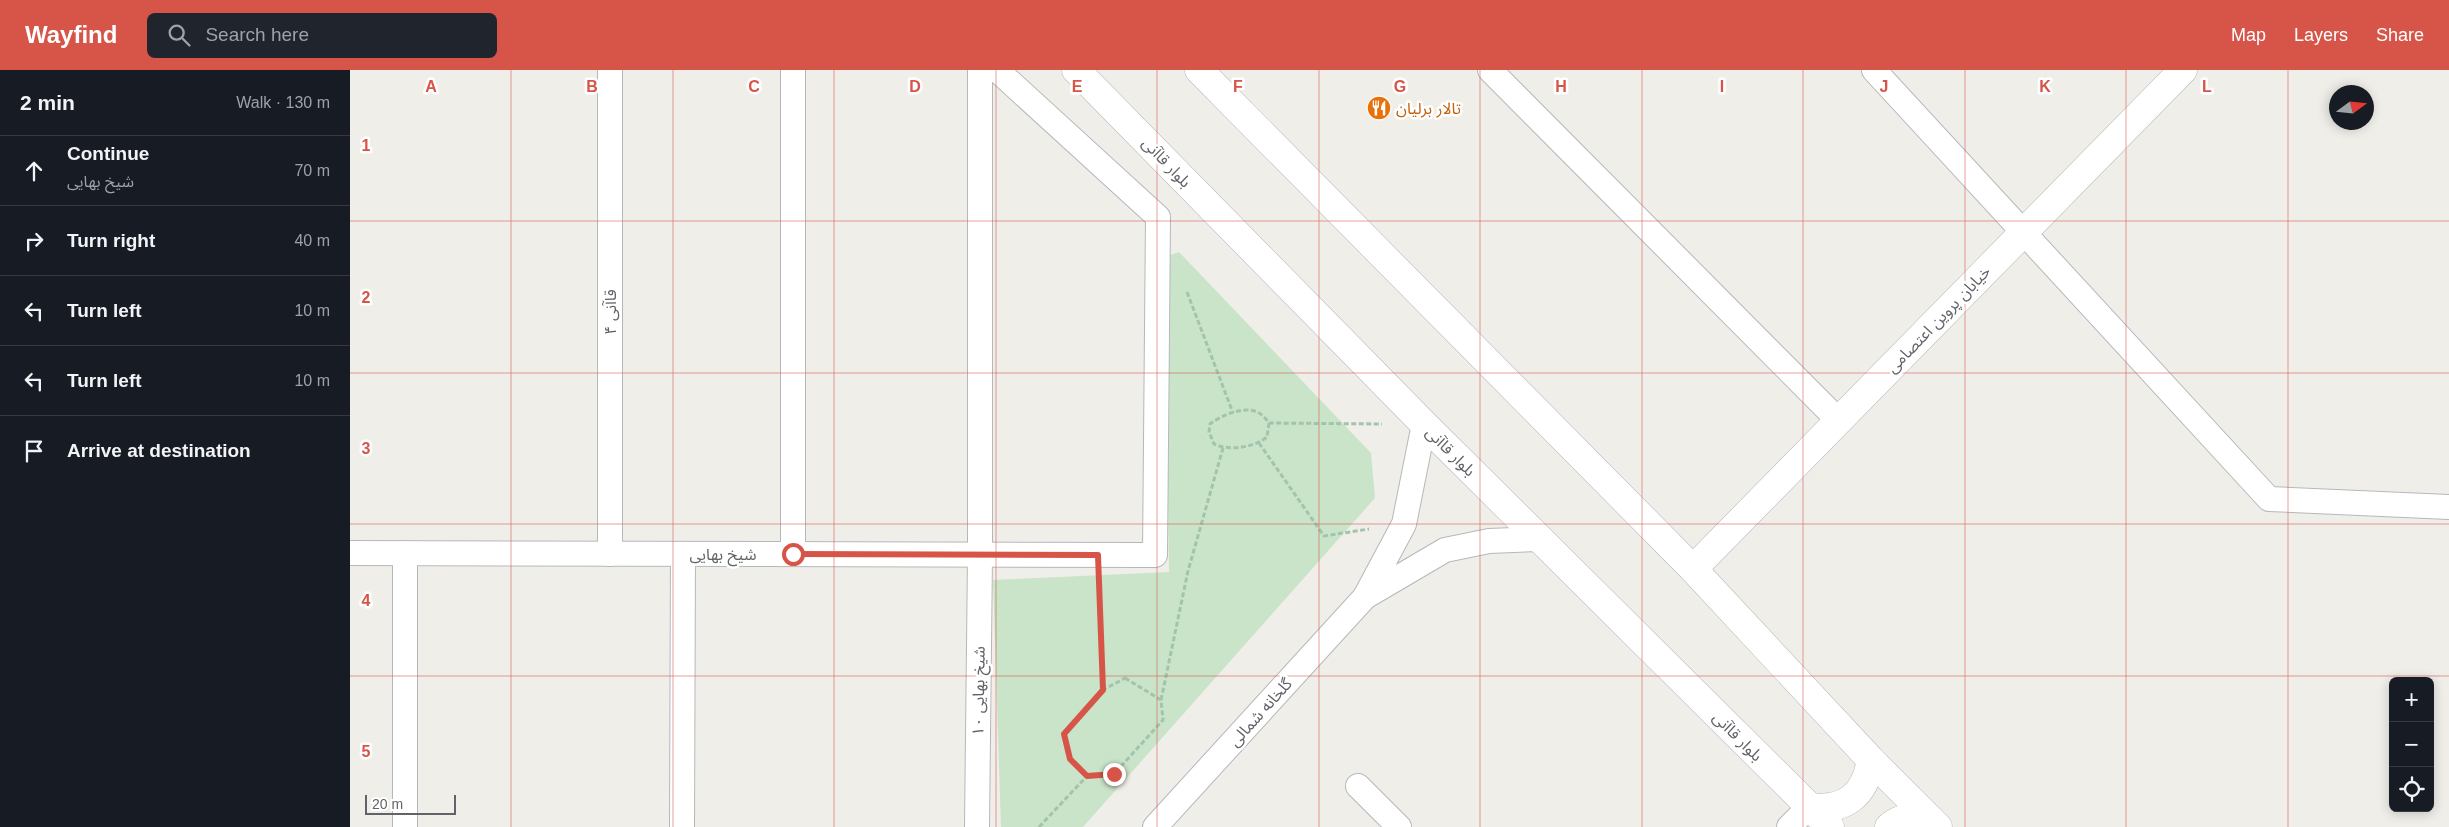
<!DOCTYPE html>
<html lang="en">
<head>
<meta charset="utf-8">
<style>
  :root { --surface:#171b24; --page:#20242c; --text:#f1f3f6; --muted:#9ea1a6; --line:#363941; --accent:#d65548 }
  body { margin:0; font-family:Helvetica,"Noto Sans Arabic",sans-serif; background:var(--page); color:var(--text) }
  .controls { position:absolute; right:15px; bottom:15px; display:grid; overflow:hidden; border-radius:8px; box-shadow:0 2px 12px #0003 }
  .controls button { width:45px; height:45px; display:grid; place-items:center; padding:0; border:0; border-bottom:1px solid var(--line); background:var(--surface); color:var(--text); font:25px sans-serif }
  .compass { position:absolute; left:1979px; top:15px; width:45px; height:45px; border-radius:50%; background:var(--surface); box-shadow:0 2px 12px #0003; rotate:75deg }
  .scale { position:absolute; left:15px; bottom:12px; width:91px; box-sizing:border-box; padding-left:5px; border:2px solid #606367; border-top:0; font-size:14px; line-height:18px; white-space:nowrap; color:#606367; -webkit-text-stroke:4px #fff; paint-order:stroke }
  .stop { position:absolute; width:15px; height:15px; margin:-11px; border:4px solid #d65548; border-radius:50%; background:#fff }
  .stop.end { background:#d65548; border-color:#fff; box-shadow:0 1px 5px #0008 }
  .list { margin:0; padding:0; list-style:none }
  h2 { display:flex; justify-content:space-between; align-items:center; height:65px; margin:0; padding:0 20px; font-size:21px }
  h2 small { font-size:16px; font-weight:400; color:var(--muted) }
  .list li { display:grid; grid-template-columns:32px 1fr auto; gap:15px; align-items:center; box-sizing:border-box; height:70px; padding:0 20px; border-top:1px solid var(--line) }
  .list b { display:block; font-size:19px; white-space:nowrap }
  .list p { margin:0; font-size:16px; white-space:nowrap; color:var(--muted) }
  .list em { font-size:16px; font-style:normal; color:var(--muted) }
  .icon { flex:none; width:28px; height:28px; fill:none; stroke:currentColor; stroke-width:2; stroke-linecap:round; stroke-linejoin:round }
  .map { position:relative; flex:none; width:2099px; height:757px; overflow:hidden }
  header { display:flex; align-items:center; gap:30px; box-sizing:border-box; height:70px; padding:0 25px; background:var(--accent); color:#fff }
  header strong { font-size:24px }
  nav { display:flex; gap:28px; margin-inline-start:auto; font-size:18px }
  .search { width:350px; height:45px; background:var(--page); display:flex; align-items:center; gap:12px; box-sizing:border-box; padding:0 18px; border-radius:8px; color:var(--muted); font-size:19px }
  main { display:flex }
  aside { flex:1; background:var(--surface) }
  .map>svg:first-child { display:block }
</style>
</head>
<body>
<header>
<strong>Wayfind</strong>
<div class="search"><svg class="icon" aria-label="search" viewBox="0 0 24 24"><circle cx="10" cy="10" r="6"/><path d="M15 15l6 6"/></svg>Search here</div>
<nav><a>Map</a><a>Layers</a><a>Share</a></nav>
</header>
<main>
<aside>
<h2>2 min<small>Walk · 130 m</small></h2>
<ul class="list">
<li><svg class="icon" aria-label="ahead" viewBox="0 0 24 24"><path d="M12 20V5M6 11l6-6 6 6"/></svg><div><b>Continue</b><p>شیخ بهایی</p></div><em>70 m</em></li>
<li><svg class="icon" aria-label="right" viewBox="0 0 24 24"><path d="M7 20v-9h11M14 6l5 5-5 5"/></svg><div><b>Turn right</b></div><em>40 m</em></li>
<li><svg class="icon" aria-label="left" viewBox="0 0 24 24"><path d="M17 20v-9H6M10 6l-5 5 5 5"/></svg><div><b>Turn left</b></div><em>10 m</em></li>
<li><svg class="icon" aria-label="left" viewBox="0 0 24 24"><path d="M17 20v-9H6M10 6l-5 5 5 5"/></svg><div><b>Turn left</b></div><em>10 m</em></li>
<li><svg class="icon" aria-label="arrive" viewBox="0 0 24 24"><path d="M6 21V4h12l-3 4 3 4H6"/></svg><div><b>Arrive at destination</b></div></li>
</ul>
</aside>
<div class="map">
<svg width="2099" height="757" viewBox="0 0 2099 757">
  <rect width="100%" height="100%" fill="#f0eee9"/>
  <polygon fill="#c9e4c9" points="829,182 1021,383 1025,428 733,757 651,757 643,510 819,502 815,187"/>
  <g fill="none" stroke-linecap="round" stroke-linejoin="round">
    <g stroke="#b5b8bb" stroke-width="26">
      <g id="minor">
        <polyline points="1140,0 1489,351"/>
        <polyline points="1524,0 1919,429 2099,437"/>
        <polyline points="1074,354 1054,454 1015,527 1095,480 1139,471 1189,469"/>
        <polyline points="0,483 805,485 808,147 647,0"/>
        <polyline points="260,484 260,0"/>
        <polyline points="443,484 443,0"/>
        <polyline points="1008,716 1049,757"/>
        <polyline points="55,757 55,483"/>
        <polyline points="332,757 333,484"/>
        <polyline points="627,757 630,485 630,0"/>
        <polyline points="805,757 1015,527"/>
        <polyline points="1439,757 1459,737"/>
      </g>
    </g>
    <g stroke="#b5b8bb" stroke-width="29">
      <polyline id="tertiary" points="1343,499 1833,0"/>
    </g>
    <g stroke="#b5b7bb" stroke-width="29">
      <g id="secondary">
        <polyline points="726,0 1074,354 1480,757"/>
        <polyline points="849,0 1343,499 1521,690 1588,757"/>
        <path d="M1459,737C1495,741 1515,726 1521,690"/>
        <path d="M1539,757C1550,747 1564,746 1578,748"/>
      </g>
    </g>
    <g stroke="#a2c4ad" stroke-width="3" stroke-dasharray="5 2.5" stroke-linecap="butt">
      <polyline points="837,222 883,343"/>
      <path d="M919,353L917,367C903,378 879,381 864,374L859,362L860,354C872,345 893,336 907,342C912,344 916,349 919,353L1032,354"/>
      <polyline points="909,373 974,466 1019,459"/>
      <polyline points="749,511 753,620"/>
      <polygon points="775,608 811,630 813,650 764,704 737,706 720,689 714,664 753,620"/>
      <polyline points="811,630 838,501 873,378"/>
      <polyline points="689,757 737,706"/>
    </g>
    <use href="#minor" stroke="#fff" stroke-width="24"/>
    <use href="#tertiary" stroke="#fff" stroke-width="28"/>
    <use href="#secondary" stroke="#fff" stroke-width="28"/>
  </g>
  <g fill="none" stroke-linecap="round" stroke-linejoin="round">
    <polyline stroke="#d65548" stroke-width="6" points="443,484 748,485 753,620 714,664 720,689 737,706 764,704"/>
  </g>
  <path fill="none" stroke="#d65548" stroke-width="1" stroke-opacity="0.55" d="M161,0V757M323,0V757M484,0V757M646,0V757M807,0V757M969,0V757M1130,0V757M1292,0V757M1453,0V757M1615,0V757M1776,0V757M1938,0V757M0,151H2099M0,303H2099M0,454H2099M0,606H2099"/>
  <defs>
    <g id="restaurant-disc" transform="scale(1.25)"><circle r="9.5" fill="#e8710a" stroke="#fff"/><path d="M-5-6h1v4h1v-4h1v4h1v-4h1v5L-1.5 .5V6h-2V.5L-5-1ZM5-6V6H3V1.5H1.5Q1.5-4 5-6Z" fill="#fff"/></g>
  </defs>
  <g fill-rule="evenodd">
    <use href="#restaurant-disc" x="1029" y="38"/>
  </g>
  <g text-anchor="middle" stroke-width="5" stroke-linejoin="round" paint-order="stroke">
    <g font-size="16" fill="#c56008" stroke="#fff" text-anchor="start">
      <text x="1046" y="44">تالار برلیان</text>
    </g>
    <g font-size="16" fill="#606367" stroke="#fff">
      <text transform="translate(817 92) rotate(46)" y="6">بلوار قاآنی</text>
      <text transform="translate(260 242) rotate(-90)" y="6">قاآنی ۴</text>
      <text transform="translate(1588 249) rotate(-46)" y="6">خیابان پروین اعتصامی</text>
      <text transform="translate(1101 381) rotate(45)" y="6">بلوار قاآنی</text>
      <text x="373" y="490">شیخ بهایی</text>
      <text transform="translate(628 621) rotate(-89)" y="6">شیخ بهایی ۱۰</text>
      <text transform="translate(910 642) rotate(-48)" y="6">گلخانه شمالی</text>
      <text transform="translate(1388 666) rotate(45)" y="6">بلوار قاآنی</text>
    </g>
  </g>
  <g font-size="16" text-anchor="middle" font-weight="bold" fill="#d65548" stroke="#fff" stroke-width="5" stroke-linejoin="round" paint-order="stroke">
    <text x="81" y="22">A</text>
    <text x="242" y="22">B</text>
    <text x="404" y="22">C</text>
    <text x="565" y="22">D</text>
    <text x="727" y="22">E</text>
    <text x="888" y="22">F</text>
    <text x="1050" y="22">G</text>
    <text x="1211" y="22">H</text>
    <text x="1372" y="22">I</text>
    <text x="1534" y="22">J</text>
    <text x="1695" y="22">K</text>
    <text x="1857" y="22">L</text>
    <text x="16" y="81">1</text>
    <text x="16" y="233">2</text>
    <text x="16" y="384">3</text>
    <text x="16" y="536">4</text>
    <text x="16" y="687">5</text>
  </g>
</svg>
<div class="controls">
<button>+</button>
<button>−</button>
<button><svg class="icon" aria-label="locate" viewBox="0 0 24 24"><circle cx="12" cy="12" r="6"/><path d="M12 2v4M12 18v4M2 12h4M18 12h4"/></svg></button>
</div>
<svg class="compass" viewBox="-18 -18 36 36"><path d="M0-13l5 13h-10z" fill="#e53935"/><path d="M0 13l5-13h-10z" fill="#9ea1a6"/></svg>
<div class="scale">20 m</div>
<div class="stop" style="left:443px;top:484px"></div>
<div class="stop end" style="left:764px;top:704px"></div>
</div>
</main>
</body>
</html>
